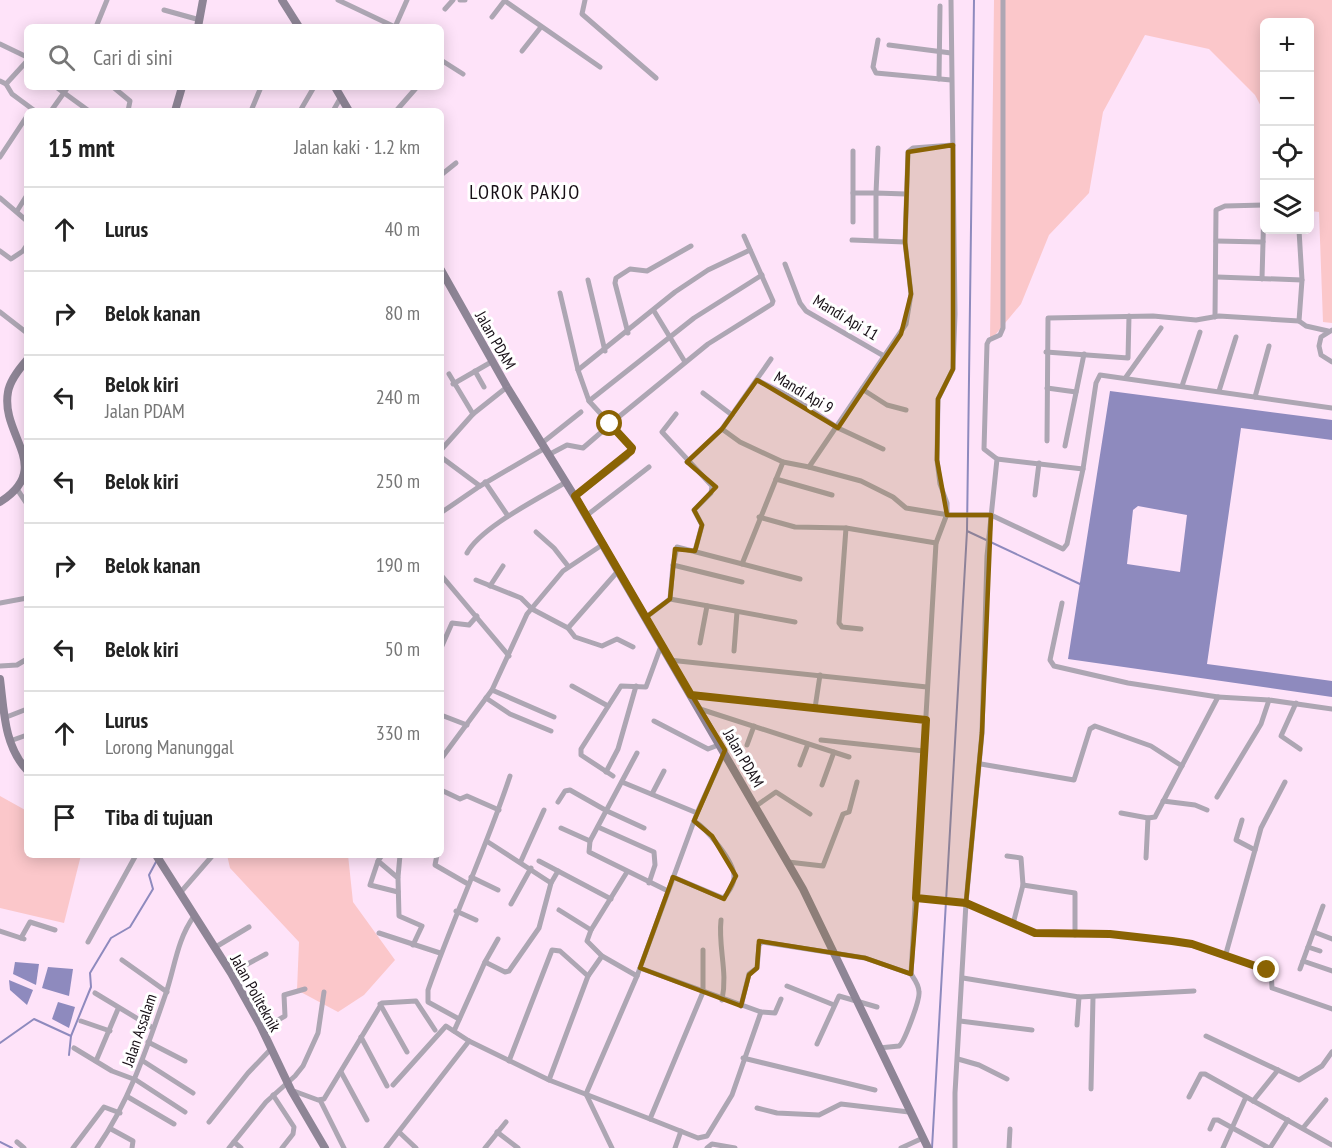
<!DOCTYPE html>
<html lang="id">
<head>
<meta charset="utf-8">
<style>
  :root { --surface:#fff; --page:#f6f6f6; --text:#222; --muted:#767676; --line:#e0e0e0 }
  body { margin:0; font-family:"PT Sans Narrow",sans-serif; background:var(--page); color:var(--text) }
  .controls { position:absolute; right:18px; top:18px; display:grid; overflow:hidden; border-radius:9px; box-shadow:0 3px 15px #0003 }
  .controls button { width:54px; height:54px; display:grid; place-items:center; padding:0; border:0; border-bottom:2px solid var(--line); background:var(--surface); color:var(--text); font:30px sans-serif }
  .stop { position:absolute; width:18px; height:18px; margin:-14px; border:4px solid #8a6303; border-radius:50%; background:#fff }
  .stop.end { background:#8a6303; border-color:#fff; box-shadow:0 2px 6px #0008 }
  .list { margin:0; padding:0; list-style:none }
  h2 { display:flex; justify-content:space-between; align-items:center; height:78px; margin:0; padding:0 24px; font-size:26px }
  h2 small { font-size:20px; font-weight:400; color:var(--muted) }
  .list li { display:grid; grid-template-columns:39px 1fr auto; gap:18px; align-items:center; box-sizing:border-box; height:84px; padding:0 24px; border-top:2px solid var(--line) }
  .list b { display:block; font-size:22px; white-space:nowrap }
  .list p { margin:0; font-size:20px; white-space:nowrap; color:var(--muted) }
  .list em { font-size:20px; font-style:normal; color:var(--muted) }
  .icon { flex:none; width:33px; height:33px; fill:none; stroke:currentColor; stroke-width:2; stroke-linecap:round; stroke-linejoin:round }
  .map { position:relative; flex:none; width:1332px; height:1148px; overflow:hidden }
  .search { position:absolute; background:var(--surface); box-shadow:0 3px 15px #0003; left:24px; top:24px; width:420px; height:66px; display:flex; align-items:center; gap:15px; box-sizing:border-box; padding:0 21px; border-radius:9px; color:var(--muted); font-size:22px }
  .panel { position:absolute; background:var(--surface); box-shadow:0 3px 15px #0003; left:24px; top:108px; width:420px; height:750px; border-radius:9px }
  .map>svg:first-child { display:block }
</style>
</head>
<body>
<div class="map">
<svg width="1332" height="1148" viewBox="0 0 1332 1148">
  <rect width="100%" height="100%" fill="#fee3f9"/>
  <g fill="#fbc7ca">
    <polygon points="994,0 1332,0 1332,323 1323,322 1319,212 1310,211 1310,22 1264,22 1264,112 1255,95 1209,49 1145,35 1103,112 1089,193 1049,235 1021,304 990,341"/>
    <polygon points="0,796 27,811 27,855 81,855 64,923 0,908"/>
    <polygon points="227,855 348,855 353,902 395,960 364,995 338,1012 297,990 299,942 230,868"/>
  </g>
  <g fill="#8e8abe" fill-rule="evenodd">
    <path d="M1110,391L1332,420V440L1241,428L1207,664L1332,681V697L1068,659ZM1138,506L1187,515L1180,572L1127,564L1133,510Z"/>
    <polygon points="15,962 39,964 36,985 13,974"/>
    <polygon points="48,967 73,969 69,996 42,988"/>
    <polygon points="9,980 33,990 27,1005 10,990"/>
    <polygon points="58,1002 75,1007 69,1028 52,1019"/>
  </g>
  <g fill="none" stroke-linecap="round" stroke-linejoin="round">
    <g stroke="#8e8abe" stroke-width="2">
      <polyline points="967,531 1082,585"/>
      <polyline points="0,1043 34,1019 71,1036"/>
      <polyline points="69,1055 71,1036 91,987 90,973 111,938 130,927 153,889 149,875 157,860"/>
      <polyline points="0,1142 12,1148"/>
      <polyline points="932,1148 967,531 974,0"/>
    </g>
    <g stroke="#ada6b3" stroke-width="5">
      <polyline points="338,0 395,27"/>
      <polyline points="460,0 465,0"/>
      <polyline points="585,0 582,14 656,78"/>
      <polyline points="505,1 600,67"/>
      <polyline points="445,9 453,0"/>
      <polyline points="164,10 200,20"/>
      <polyline points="492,17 505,0"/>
      <polyline points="96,27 107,0"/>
      <polyline points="395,27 407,0"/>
      <polyline points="878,40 873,67 876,73 951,80"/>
      <polyline points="0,44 27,57"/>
      <polyline points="889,45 951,53"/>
      <polyline points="522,51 541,27"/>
      <polyline points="441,60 463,74"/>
      <polyline points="939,79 940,6"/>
      <polyline points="0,81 6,84 12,94 35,111"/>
      <polyline points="6,84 27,61"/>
      <polyline points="56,87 89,111"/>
      <polyline points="113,87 130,101 128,111"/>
      <polyline points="51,111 68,87"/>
      <polyline points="251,111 261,87"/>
      <polyline points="300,111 314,87"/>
      <polyline points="333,111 341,97"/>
      <polyline points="396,111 417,87"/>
      <polyline points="0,157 27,116"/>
      <polyline points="441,175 456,163"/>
      <polyline points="853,193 853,151"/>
      <polyline points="0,198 27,221"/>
      <polyline points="17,211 27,195"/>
      <polyline points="853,222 853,193 876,193 878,148"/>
      <polyline points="1299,230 1302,280 1299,321 1306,326 1328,331"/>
      <polyline points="876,237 876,193 906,194"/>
      <polyline points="852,240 905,242"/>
      <polyline points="1216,241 1263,242"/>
      <polyline points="0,251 11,259 23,251 27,245"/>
      <polyline points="785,264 800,303 806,311 884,356"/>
      <polyline points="1217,277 1302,280"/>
      <polyline points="1262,279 1264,205"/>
      <polyline points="588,280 605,351"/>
      <polyline points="560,293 578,370"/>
      <polyline points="654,311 685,362"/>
      <polyline points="0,312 27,333"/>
      <polyline points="1215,317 1216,210 1225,206 1264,205"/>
      <polyline points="1332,330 1321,337 1319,346 1321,355 1332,362"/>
      <polyline points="628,333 615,283 616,278 630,269 647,271 691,246"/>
      <polyline points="1046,352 1128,358 1129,316"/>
      <polyline points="475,371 484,387"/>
      <polyline points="449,374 473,414"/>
      <polyline points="1126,377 1161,328"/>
      <polyline points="757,380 795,399 838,428 883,449"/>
      <polyline points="453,384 493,361"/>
      <polyline points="1182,386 1200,332"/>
      <polyline points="1047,388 1076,392"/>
      <polyline points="862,389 887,405 906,410"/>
      <polyline points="1219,391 1236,337"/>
      <polyline points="703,393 732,415"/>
      <polyline points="1255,397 1269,346"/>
      <polyline points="589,401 694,318 762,275"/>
      <polyline points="676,414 662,432 712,486 711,493 694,510 702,525 695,551"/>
      <polyline points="610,424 708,344 772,304 773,301 744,236"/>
      <polyline points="722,429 740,442 783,462"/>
      <polyline points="1047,441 1048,318 1153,316 1196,320 1219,316 1299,321"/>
      <polyline points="542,443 581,412"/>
      <polyline points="1065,446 1084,354"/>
      <polyline points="441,450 473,414 507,387"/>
      <polyline points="550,454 567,445 583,448 605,429"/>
      <polyline points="441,457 480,486"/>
      <polyline points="997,459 1083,469"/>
      <polyline points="687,462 722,429 771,359"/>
      <polyline points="809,467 861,481 893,497 906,508 949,515 991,515 1063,549 1067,544 1083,469 1096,383 1100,375 1332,408"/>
      <polyline points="776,479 832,495"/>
      <polyline points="485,482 508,516"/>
      <polyline points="17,489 27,504"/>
      <polyline points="1035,495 1039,463"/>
      <polyline points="575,497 627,457 632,448 589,401 578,370 675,292 708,270 750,250"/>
      <polyline points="442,512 480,486 545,448"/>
      <polyline points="586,516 649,467"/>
      <polyline points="759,517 795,527 846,528 936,543"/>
      <polyline points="846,528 839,623 842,627 861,629"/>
      <polyline points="536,532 554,548 568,566"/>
      <path d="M467,553C481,527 540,498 566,482"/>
      <polyline points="742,564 783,462 809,467 906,324 911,294 905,242 908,152 913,148 953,145"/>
      <polyline points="673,565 742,582"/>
      <polyline points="441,575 509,656"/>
      <polyline points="476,580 521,598 532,609 568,628 575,637 602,646 617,639 633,647"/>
      <polyline points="490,586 503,566"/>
      <polyline points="670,599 795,622"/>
      <polyline points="0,603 27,598"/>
      <polyline points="1062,603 1050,660 1054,666 1128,683 1218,697"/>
      <polyline points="645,618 670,599 673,565 677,547 800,579"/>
      <polyline points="568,628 618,571"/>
      <polyline points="700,643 707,606"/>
      <polyline points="441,648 452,623 469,625 477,616"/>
      <polyline points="734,651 737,612"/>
      <polyline points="669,660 927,687"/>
      <polyline points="0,666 17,665 27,659"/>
      <polyline points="572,686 608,706"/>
      <polyline points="492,690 554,717"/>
      <polyline points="691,695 926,720"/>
      <polyline points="486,698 510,714 551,731"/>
      <polyline points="1296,703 1281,736 1300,749"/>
      <polyline points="815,708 820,675"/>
      <polyline points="700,709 849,757"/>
      <polyline points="441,715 467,725"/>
      <polyline points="4,718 27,709"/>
      <polyline points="654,721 708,749 721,744"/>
      <polyline points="821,740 924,751"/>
      <polyline points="10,741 27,735"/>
      <polyline points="747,745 754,726"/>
      <polyline points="637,753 590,841 589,852 668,891"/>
      <polyline points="441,759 492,690 527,614 563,571 602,545"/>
      <polyline points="981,764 1074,780 1090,729 1095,726 1151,746 1182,766"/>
      <polyline points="800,765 808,744"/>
      <polyline points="606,772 618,749 636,686"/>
      <polyline points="613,776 581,755 581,749 621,686 646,687 661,646"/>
      <polyline points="622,782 697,813"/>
      <polyline points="822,785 834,752"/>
      <polyline points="441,790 460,799 467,796 499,810"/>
      <polyline points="652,794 664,771"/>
      <polyline points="1217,797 1261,724 1269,700"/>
      <polyline points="1163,801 1195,805 1207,810"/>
      <polyline points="558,802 565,791 570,790 607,811 644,828"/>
      <polyline points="756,806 776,792 810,814"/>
      <polyline points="1121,813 1148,818"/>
      <polyline points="598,827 654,852 655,865 649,883"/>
      <polyline points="561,828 590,841"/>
      <polyline points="488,842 551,883"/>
      <polyline points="1255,850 1261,828 1285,782"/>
      <polyline points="382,855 378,861 398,878 399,916 422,926 413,945"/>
      <polyline points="437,855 435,865 468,884"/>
      <polyline points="1007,856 1021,858 1023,885 1013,924"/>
      <polyline points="1146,858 1148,818 1155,817 1218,697 1269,700 1332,709"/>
      <polyline points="378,861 370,885 398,892"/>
      <polyline points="521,861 544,810"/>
      <polyline points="539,861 611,899"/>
      <polyline points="788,862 823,866 843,814 849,812 857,782"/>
      <polyline points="627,872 591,930 587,941 602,956 637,976"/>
      <polyline points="398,877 400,855"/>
      <polyline points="471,877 498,890"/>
      <path d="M673,877L723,898C728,894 734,884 734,877C735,862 706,828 694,821"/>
      <polyline points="1023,885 1075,893 1075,935"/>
      <polyline points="180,893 213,855"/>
      <polyline points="917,898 966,903 1034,933 1110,934 1185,943 1271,972 1272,988 1332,1009"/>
      <polyline points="511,904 531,868"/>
      <polyline points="559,910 591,930"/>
      <polyline points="456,911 476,920"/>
      <path d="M721,920C718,947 728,972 722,1000"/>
      <polyline points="0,931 24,939"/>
      <polyline points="1314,932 1332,939"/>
      <polyline points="379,933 440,953"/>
      <polyline points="21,938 30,922 55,930"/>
      <polyline points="88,942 136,855"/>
      <polyline points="1308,947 1320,951"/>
      <polyline points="214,948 249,927"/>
      <polyline points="1225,957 1255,850 1236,840 1242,820"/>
      <polyline points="122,960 167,992"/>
      <polyline points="1303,961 1332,971"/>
      <polyline points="485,962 505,972 509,971 539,928 551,883 558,871"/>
      <polyline points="640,968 761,1012 732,1095 707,1136 698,1138 650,1119"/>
      <polyline points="1300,969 1323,906"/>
      <polyline points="231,973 266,954"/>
      <polyline points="963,978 1079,997 1194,991"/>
      <polyline points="787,986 834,1005"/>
      <polyline points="95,993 153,1028"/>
      <polyline points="380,1004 407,1052"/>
      <polyline points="741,1006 749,974 757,968 759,945 762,942 865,958 911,974 936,543 947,514 947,503 940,484 937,460 938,399 953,369 955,314 951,0"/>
      <polyline points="761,1012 775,1013 781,999"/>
      <path d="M459,1019L428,1002V990C453,918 486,849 510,776"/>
      <polyline points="81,1021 110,1031"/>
      <polyline points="960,1021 1032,1030"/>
      <polyline points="1077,1025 1079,997"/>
      <polyline points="262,1029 285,1016 284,995 305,989"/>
      <polyline points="454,1031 485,962 498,939"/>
      <polyline points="1206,1036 1299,1080 1322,1066 1332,1052"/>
      <polyline points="361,1037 387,1086"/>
      <polyline points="148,1042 185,1061"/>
      <polyline points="817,1044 839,996 877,1007"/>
      <polyline points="74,1048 112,1071 136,1080 185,1112"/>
      <path d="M879,1048L899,1046C904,1043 920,1000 919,992C919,985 915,980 911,974"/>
      <polyline points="743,1058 875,1090"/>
      <polyline points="958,1059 979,1065 1007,1079"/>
      <polyline points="96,1061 118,1009"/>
      <polyline points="143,1061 193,1093"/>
      <polyline points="509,1061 552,950 560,951 588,976"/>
      <polyline points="341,1072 367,1120"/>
      <polyline points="549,1080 588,976 602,956"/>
      <polyline points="393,1085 446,1026 469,1041 549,1080 650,1119 703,992 703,950"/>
      <polyline points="1091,1089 1093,997"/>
      <polyline points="291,1090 318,1100 324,1099 382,1003 416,1001 435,1030"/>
      <polyline points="273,1095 294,1127 293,1134 282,1148"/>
      <polyline points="128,1097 174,1124"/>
      <polyline points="1189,1097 1201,1074 1205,1074 1332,1145"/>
      <polyline points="320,1100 344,1148"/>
      <polyline points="1253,1101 1278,1070"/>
      <polyline points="757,1108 777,1113 819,1115 841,1104 909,1112"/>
      <polyline points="209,1122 248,1073 271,1049"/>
      <polyline points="1303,1128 1326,1100"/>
      <polyline points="111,1129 133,1141 132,1148"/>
      <polyline points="1210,1129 1214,1120 1218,1120 1269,1148"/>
      <polyline points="399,1132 416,1148"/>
      <polyline points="497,1132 518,1148"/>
      <polyline points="17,1142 24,1148"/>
      <polyline points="234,1142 241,1148"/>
      <polyline points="73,1148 104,1107 120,1113"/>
      <path d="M97,1148C130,1100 147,1048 166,993C175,966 177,940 194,916"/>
      <polyline points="229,1148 266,1102 295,1076 303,1066 318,1033 324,992"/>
      <polyline points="386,1148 469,1041"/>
      <polyline points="485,1148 506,1122"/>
      <polyline points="612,1148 586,1094 637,976 697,813 725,751"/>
      <polyline points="675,1148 681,1131"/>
      <polyline points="707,1148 712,1144 735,1148"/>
      <polyline points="901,1148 923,1138"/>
      <polyline points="955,1148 955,1093 966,903 982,733 987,556 997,459 984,449 987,344 989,340 1000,335 1003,328 1003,0"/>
      <polyline points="1009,1148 1010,1129"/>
      <polyline points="1223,1148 1246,1097"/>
      <polyline points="1270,1148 1288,1120"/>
    </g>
    <g stroke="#8e8596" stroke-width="8">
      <polyline points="282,0 299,27"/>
      <polyline points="198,27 203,0"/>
      <polyline points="335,87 349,111"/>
      <polyline points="175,111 182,87"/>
      <polyline points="441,270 507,387 575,497 803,889 928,1148"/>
      <path d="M0,502C55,467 0,436 8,392C10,380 19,369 27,360"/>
      <path d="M0,679C4,710 4,746 27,770"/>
      <polyline points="156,855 231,973 260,1025 291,1090 325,1148"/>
    </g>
  </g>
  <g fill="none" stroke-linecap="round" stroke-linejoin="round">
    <polyline stroke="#8a6303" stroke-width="8" points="610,424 632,448 631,451 575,496 691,695 926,720 916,898 966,903 1035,933 1110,934 1172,941 1192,944 1267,970"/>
  </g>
  <path fill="#8a6303" fill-opacity="0.2" stroke="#8a6303" stroke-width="4.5" stroke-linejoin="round" d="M953,145V369L938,399L937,460L947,515H991L982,733L966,903L917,898L911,974L865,958L759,941L757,968L749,975L741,1006L640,968L673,877L724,899L736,876L712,836L694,821L725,750L645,618L670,599L675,549L695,551L702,525L694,510L716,487L687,462L722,429L757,380L838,428L901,334L911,294L905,242L908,152Z"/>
  <g text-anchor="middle" stroke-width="6" stroke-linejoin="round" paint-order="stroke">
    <g font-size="16" fill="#150d14" stroke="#fff">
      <text transform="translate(846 317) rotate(31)" y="6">Mandi Api 11</text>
      <text transform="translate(496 340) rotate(60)" y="6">Jalan PDAM</text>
      <text transform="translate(804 392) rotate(31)" y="6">Mandi Api 9</text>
      <text transform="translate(744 758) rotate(60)" y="6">Jalan PDAM</text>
      <text transform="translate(256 993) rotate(61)" y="6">Jalan Politeknik</text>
      <text transform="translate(139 1030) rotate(-71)" y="6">Jalan Assalam</text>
    </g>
    <g font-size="20" letter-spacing="1.5" fill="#150d14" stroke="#fff">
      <text x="525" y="199">LOROK PAKJO</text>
    </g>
  </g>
</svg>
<div class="controls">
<button>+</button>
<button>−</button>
<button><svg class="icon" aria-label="locate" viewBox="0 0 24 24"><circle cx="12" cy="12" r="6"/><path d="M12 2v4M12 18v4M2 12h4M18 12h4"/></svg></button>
<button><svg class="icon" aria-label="layers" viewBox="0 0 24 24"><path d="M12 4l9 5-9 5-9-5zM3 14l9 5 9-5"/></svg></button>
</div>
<div class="stop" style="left:610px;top:424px"></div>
<div class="stop end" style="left:1267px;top:970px"></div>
<div class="search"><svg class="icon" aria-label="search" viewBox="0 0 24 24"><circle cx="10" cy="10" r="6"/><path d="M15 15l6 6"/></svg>Cari di sini</div>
<section class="panel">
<h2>15 mnt<small>Jalan kaki · 1.2 km</small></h2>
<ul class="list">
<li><svg class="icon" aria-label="ahead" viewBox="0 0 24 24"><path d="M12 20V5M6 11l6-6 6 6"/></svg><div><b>Lurus</b></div><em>40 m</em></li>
<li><svg class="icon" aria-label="right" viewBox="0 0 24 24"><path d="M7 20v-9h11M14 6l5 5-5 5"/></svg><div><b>Belok kanan</b></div><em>80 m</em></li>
<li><svg class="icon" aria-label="left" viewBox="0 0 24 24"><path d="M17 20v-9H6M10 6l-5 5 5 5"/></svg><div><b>Belok kiri</b><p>Jalan PDAM</p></div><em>240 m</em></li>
<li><svg class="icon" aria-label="left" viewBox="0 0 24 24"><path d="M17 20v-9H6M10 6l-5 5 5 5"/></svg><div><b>Belok kiri</b></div><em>250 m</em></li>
<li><svg class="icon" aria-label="right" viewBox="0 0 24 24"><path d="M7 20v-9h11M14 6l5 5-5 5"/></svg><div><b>Belok kanan</b></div><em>190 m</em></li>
<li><svg class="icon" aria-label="left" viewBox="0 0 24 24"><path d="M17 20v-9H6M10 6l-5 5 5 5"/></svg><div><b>Belok kiri</b></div><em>50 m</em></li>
<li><svg class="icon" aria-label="ahead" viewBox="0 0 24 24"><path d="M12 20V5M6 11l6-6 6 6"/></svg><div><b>Lurus</b><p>Lorong Manunggal</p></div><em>330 m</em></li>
<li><svg class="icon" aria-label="arrive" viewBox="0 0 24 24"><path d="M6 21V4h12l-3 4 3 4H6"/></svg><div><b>Tiba di tujuan</b></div></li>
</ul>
</section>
</div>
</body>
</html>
